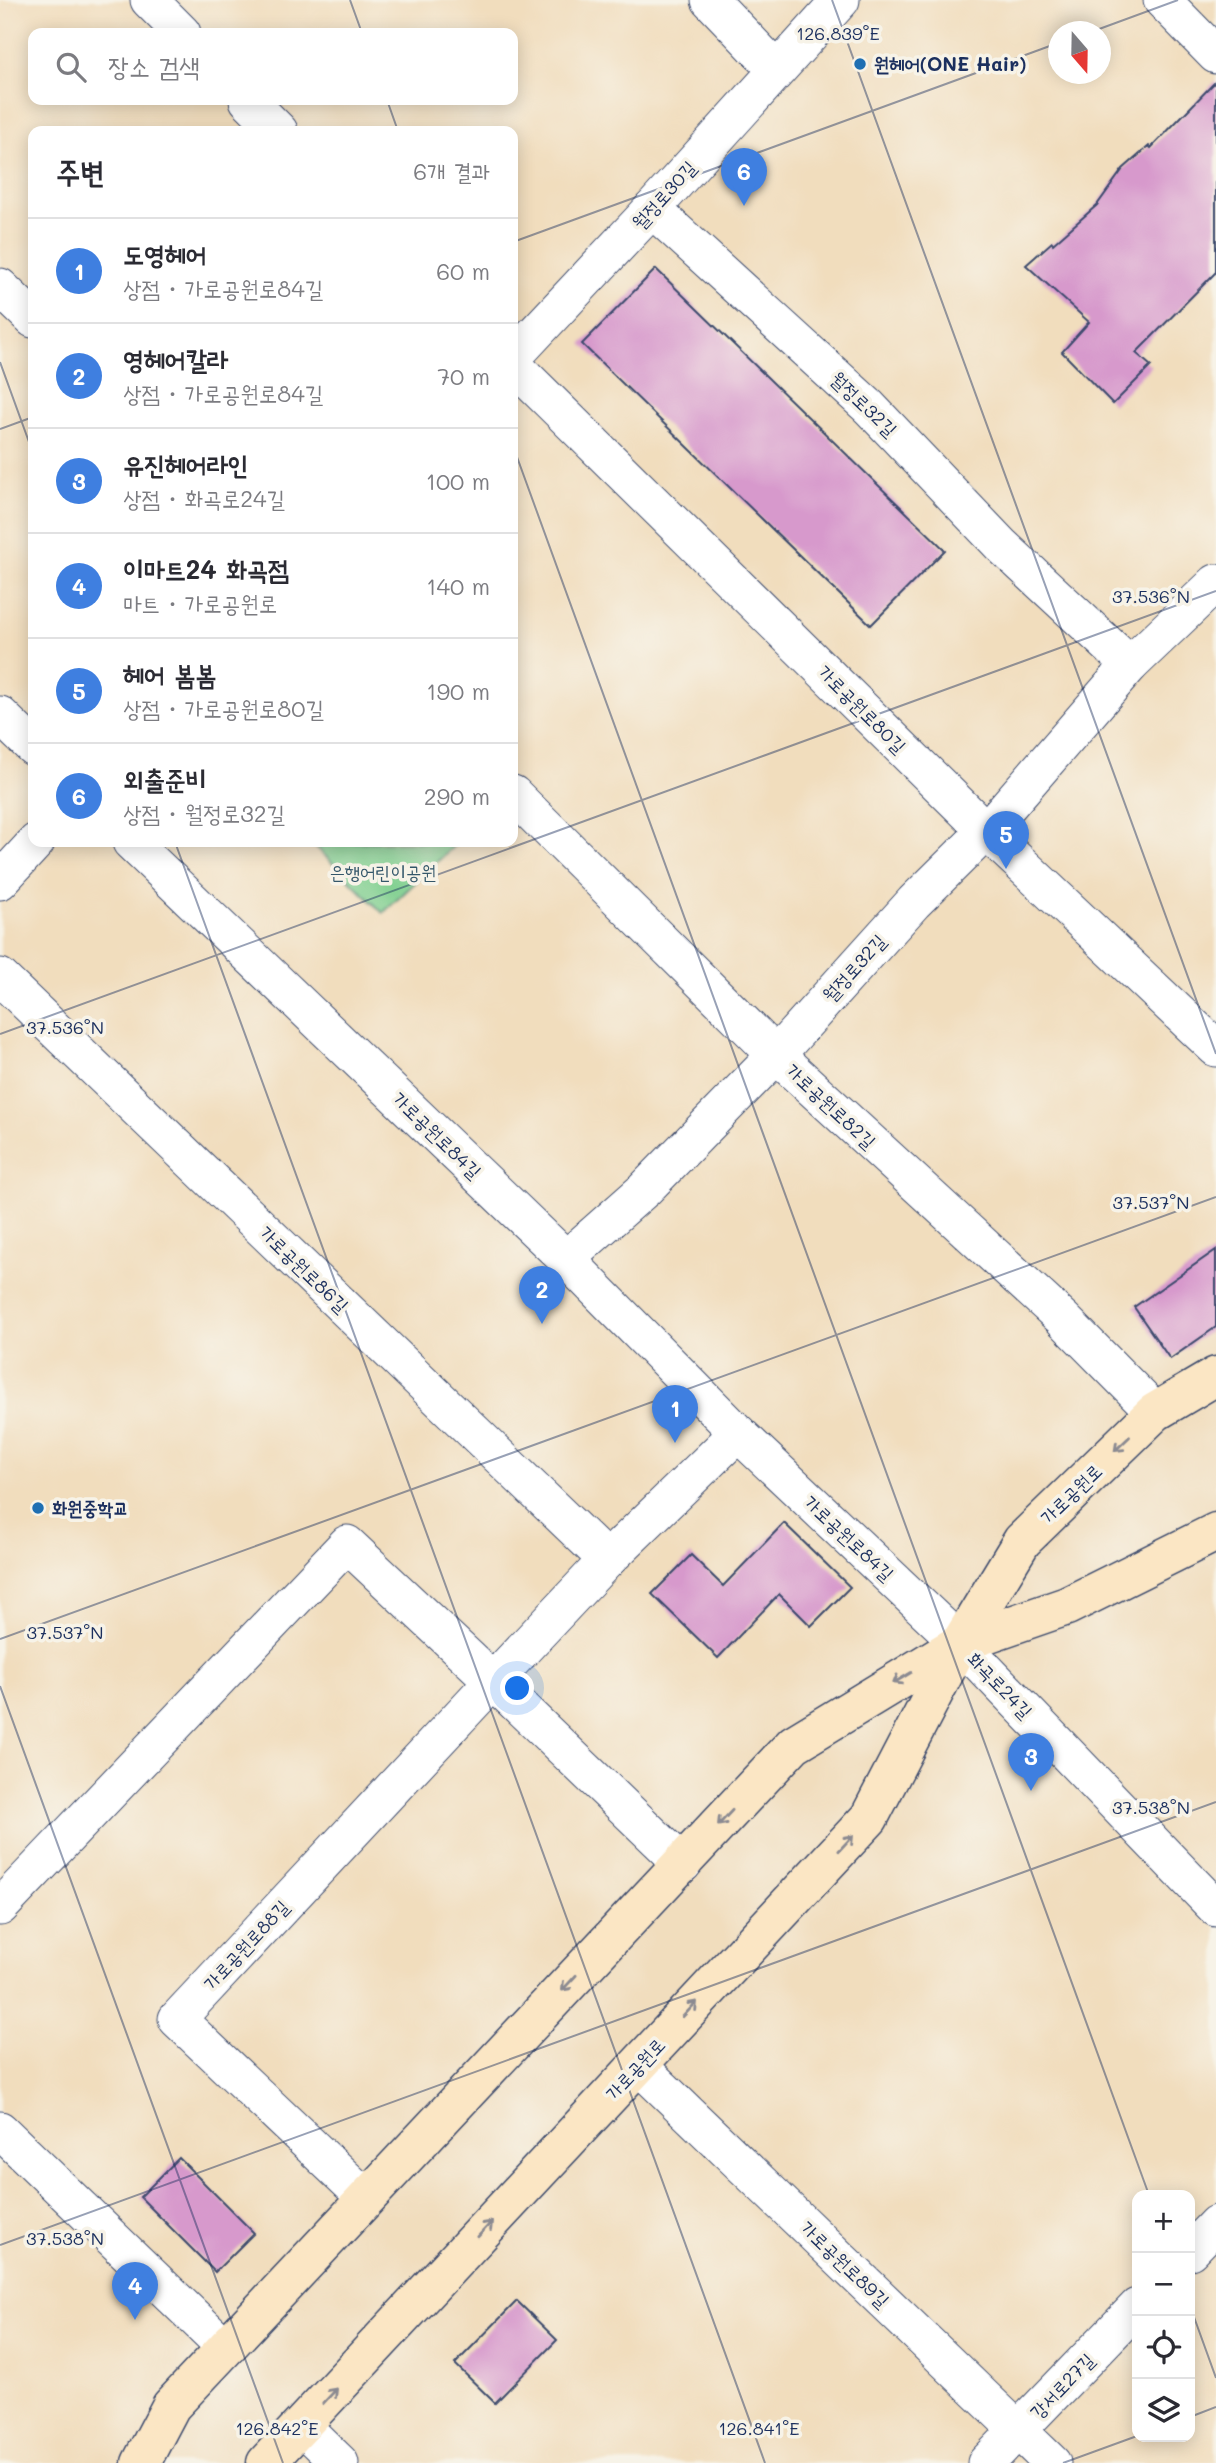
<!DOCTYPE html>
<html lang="ko">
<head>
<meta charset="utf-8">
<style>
  :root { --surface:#fff; --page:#f2f2f3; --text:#2b2b33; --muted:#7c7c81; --line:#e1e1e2; --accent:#1f6fb2 }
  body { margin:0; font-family:Mali,"Poor Story",sans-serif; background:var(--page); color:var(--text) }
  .controls { position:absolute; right:21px; bottom:21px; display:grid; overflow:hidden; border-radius:14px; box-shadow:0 4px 18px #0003 }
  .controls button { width:63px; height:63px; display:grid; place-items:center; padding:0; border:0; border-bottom:2px solid var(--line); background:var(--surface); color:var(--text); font:35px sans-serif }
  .compass { position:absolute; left:1048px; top:21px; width:63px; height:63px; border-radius:50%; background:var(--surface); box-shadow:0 4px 18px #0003; rotate:160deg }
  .you { position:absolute; left:518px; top:1689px; width:24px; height:24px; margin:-18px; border:5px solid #fff; border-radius:50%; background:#1a73e8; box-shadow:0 0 0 10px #1a73e833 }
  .badge { display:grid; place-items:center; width:46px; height:46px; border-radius:50%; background:var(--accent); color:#fff; font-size:23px; font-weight:700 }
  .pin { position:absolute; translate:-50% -58px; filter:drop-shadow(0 2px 4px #0008) }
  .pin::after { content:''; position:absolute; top:37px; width:24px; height:21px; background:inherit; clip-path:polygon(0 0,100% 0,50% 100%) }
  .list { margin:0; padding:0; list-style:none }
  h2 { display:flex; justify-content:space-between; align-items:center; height:91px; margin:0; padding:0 28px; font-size:30px }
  h2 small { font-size:23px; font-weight:400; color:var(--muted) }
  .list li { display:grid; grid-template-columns:46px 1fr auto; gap:21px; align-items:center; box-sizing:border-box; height:105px; padding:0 28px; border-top:2px solid var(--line) }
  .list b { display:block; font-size:26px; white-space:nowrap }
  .list p { margin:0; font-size:23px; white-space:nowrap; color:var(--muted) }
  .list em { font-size:23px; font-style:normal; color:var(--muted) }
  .icon { flex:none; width:38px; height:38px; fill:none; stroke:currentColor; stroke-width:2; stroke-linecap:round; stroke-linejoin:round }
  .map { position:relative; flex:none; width:1216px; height:2463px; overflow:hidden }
  .search { position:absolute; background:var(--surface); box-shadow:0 4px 18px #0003; left:28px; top:28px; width:490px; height:77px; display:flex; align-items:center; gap:18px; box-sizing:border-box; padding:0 24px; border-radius:14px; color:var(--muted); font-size:26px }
  .panel { position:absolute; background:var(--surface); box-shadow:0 4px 18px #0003; left:28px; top:126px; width:490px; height:721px; border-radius:14px }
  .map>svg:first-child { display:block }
</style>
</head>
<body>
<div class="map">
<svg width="1216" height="2463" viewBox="0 0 1216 2463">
  <rect width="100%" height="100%" fill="#f7f3e8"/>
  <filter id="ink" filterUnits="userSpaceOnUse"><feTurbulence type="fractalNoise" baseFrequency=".0143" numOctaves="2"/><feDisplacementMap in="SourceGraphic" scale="14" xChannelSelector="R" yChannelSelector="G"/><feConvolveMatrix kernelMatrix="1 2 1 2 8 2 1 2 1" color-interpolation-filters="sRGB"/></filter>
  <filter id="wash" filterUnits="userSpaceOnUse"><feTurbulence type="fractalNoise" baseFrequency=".00686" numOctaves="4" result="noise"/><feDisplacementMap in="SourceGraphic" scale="28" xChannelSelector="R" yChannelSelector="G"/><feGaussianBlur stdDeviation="1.57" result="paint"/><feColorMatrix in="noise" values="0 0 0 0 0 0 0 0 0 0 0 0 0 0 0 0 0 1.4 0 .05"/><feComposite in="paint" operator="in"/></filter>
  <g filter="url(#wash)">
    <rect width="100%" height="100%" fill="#f1ddbd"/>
    <polygon fill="#7fcf8f" stroke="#4d7f76" stroke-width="2" points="311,842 458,842 383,913"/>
    <g id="blocks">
      <g fill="#d799cc">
        <polygon points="1216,81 1216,272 1136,353 1151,366 1113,404 1062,352 1089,322 1026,265 1052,242 1053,244 1097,205 1123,169 1149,146 1151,148"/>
        <polygon points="656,269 945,550 871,625 582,344"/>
        <polygon points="1216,1250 1216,1327 1170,1359 1134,1307"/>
        <polygon points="784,1523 850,1587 811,1626 779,1594 718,1658 652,1594 691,1555 723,1586"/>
        <polygon points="179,2158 254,2233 215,2272 140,2197"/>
        <polygon points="517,2301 557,2340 495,2403 455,2364"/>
      </g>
    </g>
  </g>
  <g filter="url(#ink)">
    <use href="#blocks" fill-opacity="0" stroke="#3b496c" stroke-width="2"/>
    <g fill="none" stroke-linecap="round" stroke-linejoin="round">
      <g stroke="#3b496c" stroke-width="39">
        <g id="street">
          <polyline points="149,0 182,33"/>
          <polyline points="710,0 776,69"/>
          <polyline points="1162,0 1216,55"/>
          <polyline points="248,100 279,131"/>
          <polyline points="652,209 869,407 1001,545 1130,665"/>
          <polyline points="0,287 33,319"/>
          <polyline points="513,357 652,209 841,0"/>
          <polyline points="513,365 986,831 1216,1048"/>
          <polyline points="0,715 33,747"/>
          <polyline points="513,794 776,1055 1062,1318 1155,1412"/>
          <polyline points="131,842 566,1259 738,1433 960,1643 1216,1908"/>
          <polyline points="0,881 36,842"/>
          <polyline points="0,977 607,1560"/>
          <polyline points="566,1259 644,1190 776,1055 914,902 986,831 1130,665 1216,583"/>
          <polyline points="0,1907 347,1544 493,1681 607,1560 738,1433"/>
          <polyline points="638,2065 1052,2463"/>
          <polyline points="0,2130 225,2347"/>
          <polyline points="366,2198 177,2019 493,1681 683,1864"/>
          <polyline points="1190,2251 1216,2224"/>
          <polyline points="302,2426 340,2463"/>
          <polyline points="986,2463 1137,2307"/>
        </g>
      </g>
      <g stroke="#3b496c" stroke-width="41">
        <g id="secondary">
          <polyline points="141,2463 171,2406 794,1744 960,1643 1022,1541 1155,1412 1216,1376"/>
          <polyline points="266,2463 869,1818 960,1643 1067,1606 1216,1532"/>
        </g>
      </g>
      <use href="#street" stroke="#fff" stroke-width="37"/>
      <use href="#secondary" stroke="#fbe6c4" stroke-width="38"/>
    </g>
    <defs><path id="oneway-shaft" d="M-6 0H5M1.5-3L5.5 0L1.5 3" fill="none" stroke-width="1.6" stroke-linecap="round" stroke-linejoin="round" transform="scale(1.75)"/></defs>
    <g stroke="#8b8a91">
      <use href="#oneway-shaft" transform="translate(1122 1444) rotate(136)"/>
      <use href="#oneway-shaft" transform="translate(902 1678) rotate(149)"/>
      <use href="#oneway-shaft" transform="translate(725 1818) rotate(133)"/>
      <use href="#oneway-shaft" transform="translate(846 1843) rotate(-47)"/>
      <use href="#oneway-shaft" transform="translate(569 1983) rotate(133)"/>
      <use href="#oneway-shaft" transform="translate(690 2009) rotate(-47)"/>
      <use href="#oneway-shaft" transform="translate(485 2229) rotate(-47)"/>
      <use href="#oneway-shaft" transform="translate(330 2396) rotate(-47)"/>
    </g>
  </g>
  <path fill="none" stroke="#1b2f5e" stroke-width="2" stroke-opacity="0.45" d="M350,0L362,33M832,0L1216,1054M1091,32L1178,0M387,100L398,131M513,242L1058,43M0,362L33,453M0,429L33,417M513,446L1149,2195M175,842L765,2463M0,1034L1216,591M0,1639L1216,1197M0,1686L283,2463M0,2245L1216,1802M1190,2306L1216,2378M1190,2417L1216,2407M1063,2463L1137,2436"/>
  <g fill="#1f6fb2" stroke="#f7f3e8" stroke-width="2.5">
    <circle cx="860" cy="64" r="7"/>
    <circle cx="38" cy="1508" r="7"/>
  </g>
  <g text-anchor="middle" stroke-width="7" stroke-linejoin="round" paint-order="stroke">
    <g font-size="19" font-weight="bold" fill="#1b2f5e" stroke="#f7f3e8" text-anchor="start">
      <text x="874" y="71">원헤어(ONE Hair)</text>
      <text x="52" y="1515">화원중학교</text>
    </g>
    <g font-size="19" fill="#1b2f5e" stroke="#f7f3e8">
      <text transform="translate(664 195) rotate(-48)" y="7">월정로30길</text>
      <text transform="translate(864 404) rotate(44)" y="7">월정로32길</text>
      <text transform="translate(862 709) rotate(45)" y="7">가로공원로80길</text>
      <text transform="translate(854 968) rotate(-48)" y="7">월정로32길</text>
      <text transform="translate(831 1106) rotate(43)" y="7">가로공원로82길</text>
      <text transform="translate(437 1135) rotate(44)" y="7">가로공원로84길</text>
      <text transform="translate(304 1269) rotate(44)" y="7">가로공원로86길</text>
      <text transform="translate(1071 1494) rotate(-44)" y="7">가로공원로</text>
      <text transform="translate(849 1538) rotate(43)" y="7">가로공원로84길</text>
      <text transform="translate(1000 1685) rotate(46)" y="7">화곡로24길</text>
      <text transform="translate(246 1945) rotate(-47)" y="7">가로공원로88길</text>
      <text transform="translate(635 2069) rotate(-47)" y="7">가로공원로</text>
      <text transform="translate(845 2264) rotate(44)" y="7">가로공원로89길</text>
      <text transform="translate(1062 2386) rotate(-46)" y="7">강서로27길</text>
    </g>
    <g font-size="19" fill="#34576a" stroke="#f7f3e8">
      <text x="383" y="879">은행어린이공원</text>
    </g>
  </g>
  <g font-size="18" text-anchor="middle" fill="#1b2f5e" stroke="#f7f3e8" stroke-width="7" stroke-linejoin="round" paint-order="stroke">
    <text x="838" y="40">126.839°E</text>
    <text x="1151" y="603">37.536°N</text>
    <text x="65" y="1034">37.536°N</text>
    <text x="1151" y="1209">37.537°N</text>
    <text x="65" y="1639">37.537°N</text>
    <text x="1151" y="1814">37.538°N</text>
    <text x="65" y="2245">37.538°N</text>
    <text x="277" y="2435">126.842°E</text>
    <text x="759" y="2435">126.841°E</text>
  </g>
</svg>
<div class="controls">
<button>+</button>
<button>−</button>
<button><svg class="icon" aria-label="locate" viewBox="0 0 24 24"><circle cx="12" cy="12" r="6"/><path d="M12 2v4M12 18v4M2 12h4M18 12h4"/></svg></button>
<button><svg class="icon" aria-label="layers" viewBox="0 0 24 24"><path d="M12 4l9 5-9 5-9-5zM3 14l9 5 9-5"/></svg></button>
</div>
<svg class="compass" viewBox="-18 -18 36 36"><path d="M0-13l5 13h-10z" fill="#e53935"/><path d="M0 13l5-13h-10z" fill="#7c7c81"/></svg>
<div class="you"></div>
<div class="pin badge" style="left:675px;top:1443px;background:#3f7fe0">1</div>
<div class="pin badge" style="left:542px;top:1324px;background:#3f7fe0">2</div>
<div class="pin badge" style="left:1031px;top:1791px;background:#3f7fe0">3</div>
<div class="pin badge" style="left:135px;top:2320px;background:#3f7fe0">4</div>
<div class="pin badge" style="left:1006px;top:869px;background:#3f7fe0">5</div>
<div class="pin badge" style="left:744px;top:206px;background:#3f7fe0">6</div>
<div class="search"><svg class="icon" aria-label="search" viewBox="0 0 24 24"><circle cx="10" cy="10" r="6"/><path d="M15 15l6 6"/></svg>장소 검색</div>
<section class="panel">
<h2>주변<small>6개 결과</small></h2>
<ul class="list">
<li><span class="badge" style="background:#3f7fe0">1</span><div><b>도영헤어</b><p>상점 · 가로공원로84길</p></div><em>60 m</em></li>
<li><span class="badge" style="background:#3f7fe0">2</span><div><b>영헤어칼라</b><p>상점 · 가로공원로84길</p></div><em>70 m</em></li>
<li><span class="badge" style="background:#3f7fe0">3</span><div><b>유진헤어라인</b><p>상점 · 화곡로24길</p></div><em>100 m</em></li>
<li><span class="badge" style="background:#3f7fe0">4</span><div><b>이마트24 화곡점</b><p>마트 · 가로공원로</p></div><em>140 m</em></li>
<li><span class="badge" style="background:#3f7fe0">5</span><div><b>헤어 봄봄</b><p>상점 · 가로공원로80길</p></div><em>190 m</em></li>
<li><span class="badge" style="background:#3f7fe0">6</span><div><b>외출준비</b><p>상점 · 월정로32길</p></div><em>290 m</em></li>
</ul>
</section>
</div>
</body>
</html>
